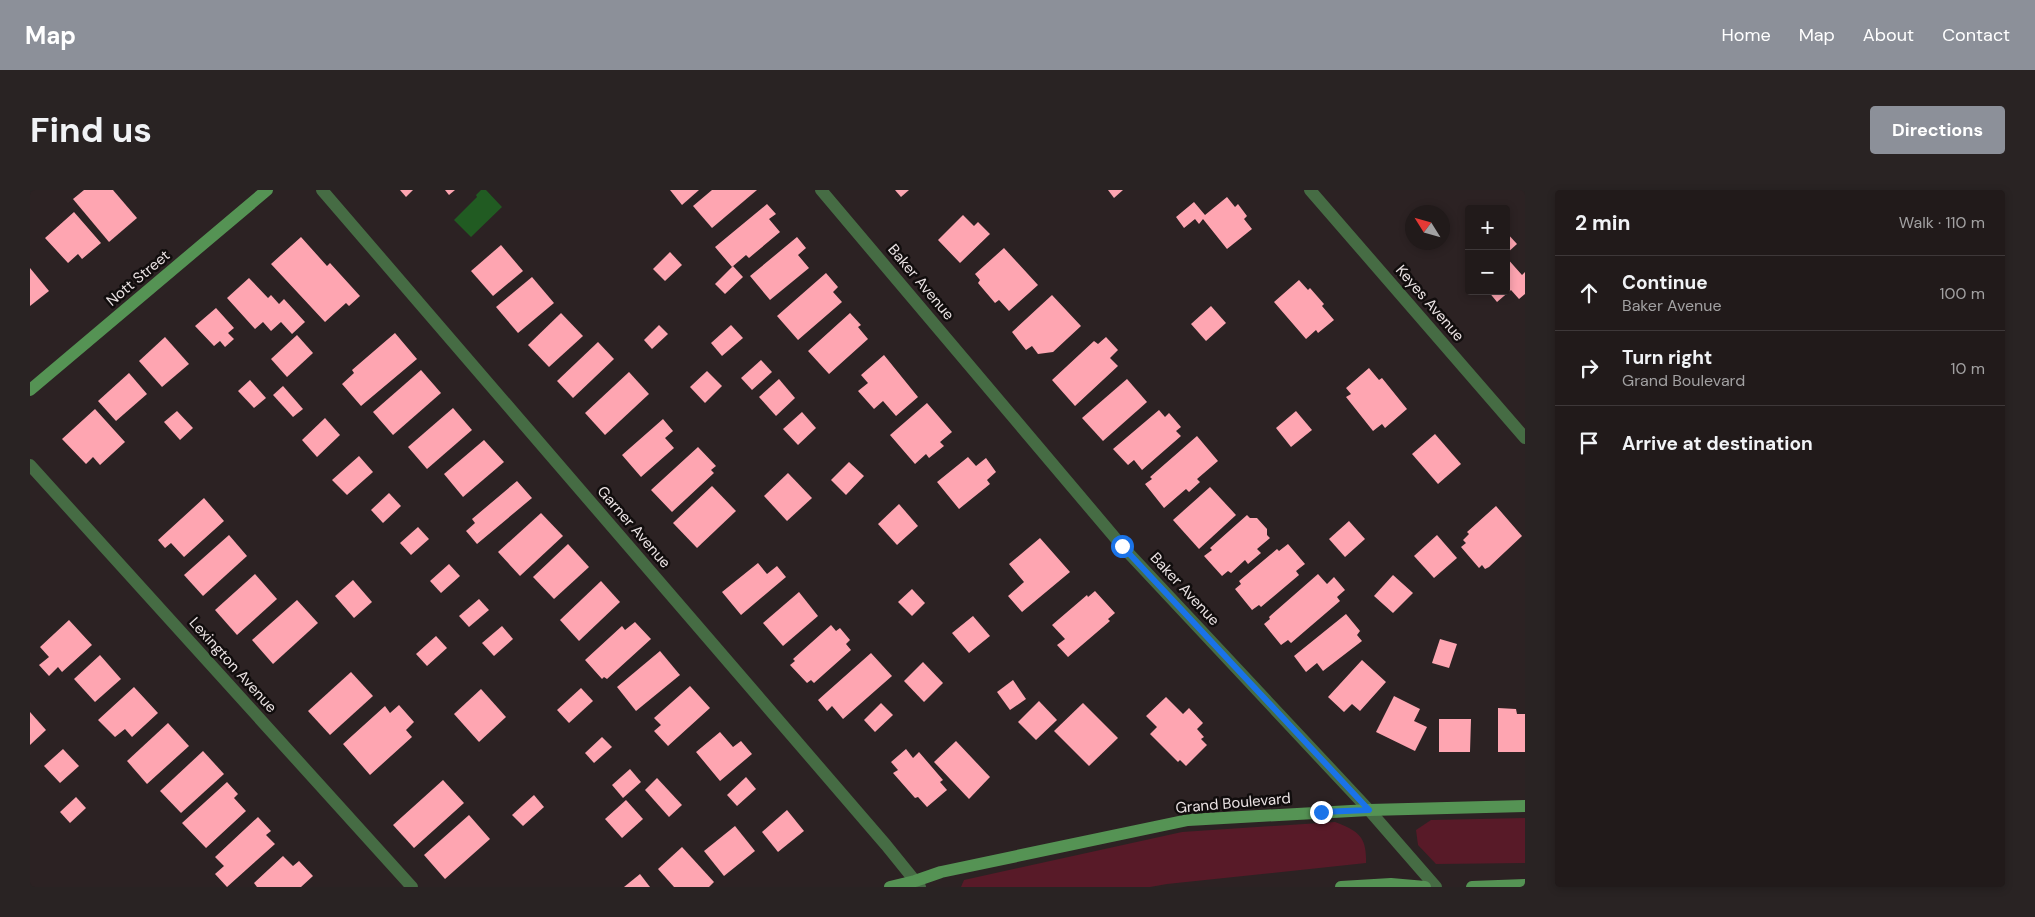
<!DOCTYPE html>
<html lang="en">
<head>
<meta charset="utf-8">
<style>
  :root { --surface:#211a1a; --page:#292323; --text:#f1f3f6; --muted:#a2a1a2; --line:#3e3839; --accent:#8c9099 }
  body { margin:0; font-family:"DM Sans",sans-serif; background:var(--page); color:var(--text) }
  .controls { position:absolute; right:15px; top:15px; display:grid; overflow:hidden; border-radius:5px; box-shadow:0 2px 8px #0003 }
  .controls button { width:45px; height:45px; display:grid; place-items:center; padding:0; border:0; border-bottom:1px solid var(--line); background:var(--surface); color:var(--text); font:25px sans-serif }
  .compass { position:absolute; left:1375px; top:15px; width:45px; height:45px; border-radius:50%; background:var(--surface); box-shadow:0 2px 8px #0003; rotate:307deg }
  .stop { position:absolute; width:15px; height:15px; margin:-11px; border:4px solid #1a73e8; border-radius:50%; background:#fff }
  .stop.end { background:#1a73e8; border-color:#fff; box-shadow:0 1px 5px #0008 }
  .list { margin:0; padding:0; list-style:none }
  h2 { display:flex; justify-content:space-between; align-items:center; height:65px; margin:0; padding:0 20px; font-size:21px }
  h2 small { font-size:16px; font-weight:400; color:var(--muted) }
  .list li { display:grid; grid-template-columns:32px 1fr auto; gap:15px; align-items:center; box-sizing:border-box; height:75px; padding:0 20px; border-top:1px solid var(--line) }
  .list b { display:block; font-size:19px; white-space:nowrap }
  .list p { margin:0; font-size:16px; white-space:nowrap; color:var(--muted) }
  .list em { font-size:16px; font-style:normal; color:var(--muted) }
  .icon { flex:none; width:28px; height:28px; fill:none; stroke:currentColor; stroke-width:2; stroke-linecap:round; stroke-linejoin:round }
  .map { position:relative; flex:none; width:1495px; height:697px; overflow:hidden; border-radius:5px }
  header { display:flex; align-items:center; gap:30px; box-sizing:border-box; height:70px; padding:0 25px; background:var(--accent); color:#fff }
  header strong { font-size:24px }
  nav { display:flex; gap:28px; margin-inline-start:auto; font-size:18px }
  .intro { display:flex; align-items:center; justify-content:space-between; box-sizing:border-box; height:120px; padding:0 30px }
  h1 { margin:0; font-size:35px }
  .button { padding:12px 22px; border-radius:5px; background:var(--accent); color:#fff; font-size:18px; font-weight:700 }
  main { display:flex; gap:30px; padding:0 30px }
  aside { flex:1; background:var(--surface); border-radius:5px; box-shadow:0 2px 8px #0003 }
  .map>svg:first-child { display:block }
</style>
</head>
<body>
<header>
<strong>Map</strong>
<nav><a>Home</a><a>Map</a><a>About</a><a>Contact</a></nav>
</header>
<div class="intro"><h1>Find us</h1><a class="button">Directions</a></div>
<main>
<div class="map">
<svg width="1495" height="697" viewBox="0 0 1495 697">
  <rect width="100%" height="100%" fill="#2c2223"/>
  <g fill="#581a28">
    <polygon points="1495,628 1495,673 1406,674 1388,655 1386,640 1401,630"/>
    <path d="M1305,632C1328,641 1337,646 1336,673L1137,694L1120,697H931L934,690L1152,642Z"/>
  </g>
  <polygon fill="#215b22" points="451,0 456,0 472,17 441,47 424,30 447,7 446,5"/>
  <g fill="#fea5b1">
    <polygon points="54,0 83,0 107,28 79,52 43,9"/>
    <polygon points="370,0 383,0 376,7"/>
    <polygon points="415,0 425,0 419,5"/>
    <polygon points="640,0 669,0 652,15"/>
    <polygon points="682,0 727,0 682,38 663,16"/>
    <polygon points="865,0 879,0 871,7"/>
    <polygon points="1078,0 1093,0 1084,8"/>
    <polygon points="1197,7 1205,17 1208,14 1217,26 1214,29 1222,39 1197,59 1173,29 1169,34 1165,29 1154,38 1146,27 1164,12 1175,25"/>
    <polygon points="737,14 746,24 739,29 750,42 719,68 716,65 702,77 685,57"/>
    <polygon points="44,22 71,53 52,69 48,64 38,73 15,48"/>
    <polygon points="933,25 944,36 948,32 960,44 930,73 908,50"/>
    <polygon points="1476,42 1487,54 1476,64"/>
    <polygon points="271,47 297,76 300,73 330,106 319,116 316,113 295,132 241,74"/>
    <polygon points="767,47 776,58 768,65 779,78 740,110 720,86"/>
    <polygon points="471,55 493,81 463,106 441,81"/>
    <polygon points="974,58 1008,95 979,121 969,110 965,113 948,93 950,90 945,84"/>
    <polygon points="640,62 652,75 635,91 623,79"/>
    <polygon points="1476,67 1492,85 1495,82 1495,104 1489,109 1481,100 1467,112 1458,101 1476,101"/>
    <polygon points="703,76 713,87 695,104 685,94"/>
    <polygon points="0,78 19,101 0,116"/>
    <polygon points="796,83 808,97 803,102 812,112 768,150 747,126"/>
    <polygon points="502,87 524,113 488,143 466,117"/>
    <polygon points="219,88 238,108 241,105 249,114 254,109 275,132 262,144 251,132 241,141 233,132 225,139 197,108"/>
    <polygon points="1269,90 1278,100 1280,98 1294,114 1292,116 1304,130 1288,143 1286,140 1276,149 1244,112"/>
    <polygon points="1022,105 1051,136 1023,162 1008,164 1002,156 996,160 982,142"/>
    <polygon points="1181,116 1196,133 1176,151 1161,134"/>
    <polygon points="186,118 204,138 198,143 204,149 195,157 190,151 184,156 165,136"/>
    <polygon points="531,123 553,146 519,177 498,155"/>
    <polygon points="820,123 831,135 828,137 838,149 799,184 778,161"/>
    <polygon points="629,135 638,144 622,159 614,150"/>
    <polygon points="701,135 713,148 692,166 681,153"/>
    <polygon points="365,143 387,169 331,216 312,194 324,183 322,180"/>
    <polygon points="267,145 283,163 257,187 241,169"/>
    <polygon points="135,147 159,174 132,197 109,171"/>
    <polygon points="1076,147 1088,160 1080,168 1088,176 1045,216 1022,190 1064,151 1068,154"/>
    <polygon points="568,152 584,169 543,208 527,191"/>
    <polygon points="854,165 888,207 866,226 853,211 844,219 828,201 838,193 831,185"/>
    <polygon points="731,170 742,182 722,200 711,188"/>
    <polygon points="1339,178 1349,190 1352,188 1377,219 1355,238 1352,234 1343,241 1316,207 1321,204 1316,198"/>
    <polygon points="391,180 411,203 363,245 343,222"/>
    <polygon points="677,181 692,196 675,213 660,197"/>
    <polygon points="599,182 619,204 575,245 555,223"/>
    <polygon points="99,183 117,204 86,231 68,211"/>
    <polygon points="749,189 765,208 746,226 729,207"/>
    <polygon points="1097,189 1117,212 1073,251 1052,228"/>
    <polygon points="220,190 236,208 224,218 208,201"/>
    <polygon points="253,196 273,219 263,227 243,205"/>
    <polygon points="897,213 922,242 910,252 914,256 899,268 896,264 885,274 860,245"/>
    <polygon points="423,218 442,240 397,279 378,257"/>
    <polygon points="65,219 95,252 70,275 63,267 56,274 32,249"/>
    <polygon points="1129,220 1135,227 1139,223 1151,237 1146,241 1151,246 1112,280 1104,270 1098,275 1083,259"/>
    <polygon points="147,221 163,238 150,250 134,232"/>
    <polygon points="1266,221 1282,240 1261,257 1246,238"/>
    <polygon points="772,222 786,238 768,255 753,239"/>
    <polygon points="295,228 310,245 287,267 272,250"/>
    <polygon points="633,229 643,241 635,248 644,258 611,287 592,265"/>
    <polygon points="1405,244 1431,274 1408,294 1382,264"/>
    <polygon points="1167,246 1188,271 1167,289 1170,292 1159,302 1156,299 1134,318 1115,294 1122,289 1120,287"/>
    <polygon points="454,250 474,272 433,307 414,284"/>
    <polygon points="668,257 686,276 681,280 684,283 642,322 621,300"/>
    <polygon points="329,266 343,282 317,305 302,290"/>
    <polygon points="938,267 946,276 956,268 966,282 957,290 960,294 929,319 907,292"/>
    <polygon points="819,272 834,286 816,305 801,290"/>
    <polygon points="758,283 782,308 757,331 734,306"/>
    <polygon points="487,291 502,308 447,354 436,341 445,333 442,329"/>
    <polygon points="682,296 706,321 667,358 643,333"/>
    <polygon points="1180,297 1206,325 1169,359 1143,330"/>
    <polygon points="359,303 371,316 353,333 341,320"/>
    <polygon points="174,308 194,331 154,367 141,353 135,358 128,350"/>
    <polygon points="869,314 888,336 867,355 848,334"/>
    <polygon points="1466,316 1492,346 1459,377 1455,379 1452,375 1449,378 1431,357 1436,353 1433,350 1439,344 1437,342"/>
    <polygon points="511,323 533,346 490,386 468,362"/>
    <polygon points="1217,325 1220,328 1227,328 1237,339 1237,345 1240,348 1227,359 1231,363 1218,374 1215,370 1201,383 1198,381 1192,386 1174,366 1182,360 1180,358"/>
    <polygon points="1319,331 1335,349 1315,367 1299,349"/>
    <polygon points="388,337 399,349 381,365 370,353"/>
    <polygon points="199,345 217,366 173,406 154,385"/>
    <polygon points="1407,345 1427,368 1404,388 1384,366"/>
    <polygon points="1010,348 1040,382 992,422 978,406 994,392 979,374"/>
    <polygon points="538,354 559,377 524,409 503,387"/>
    <polygon points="1258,354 1275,374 1266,381 1269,385 1231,417 1229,415 1222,420 1205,399 1211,394 1209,391 1247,359 1249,361"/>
    <polygon points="728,373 737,384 747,376 756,387 711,425 692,402"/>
    <polygon points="419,374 430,386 411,403 400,391"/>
    <polygon points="225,384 247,409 207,445 185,420"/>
    <polygon points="1288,384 1297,394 1304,387 1315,400 1307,407 1310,411 1261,453 1258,450 1251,455 1234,434 1240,429 1239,427"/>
    <polygon points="1363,385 1383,403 1363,423 1344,406"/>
    <polygon points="323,390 342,412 324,428 305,406"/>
    <polygon points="571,391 590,412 549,451 530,430"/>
    <polygon points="882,399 895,413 882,426 868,412"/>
    <polygon points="1065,401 1085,423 1078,429 1080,431 1038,467 1027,455 1035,449 1022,435 1057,405 1058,407"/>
    <polygon points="769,402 788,426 753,456 733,433"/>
    <polygon points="449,409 459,420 439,437 429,426"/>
    <polygon points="267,410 288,433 243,474 222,450"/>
    <polygon points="1316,424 1330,441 1327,445 1332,451 1293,481 1287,473 1276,482 1264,466"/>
    <polygon points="943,426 960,446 939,463 922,443"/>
    <polygon points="39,430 62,455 32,482 28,477 19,486 9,475 19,467 10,457"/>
    <polygon points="605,432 621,449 577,489 574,487 572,489 555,470 592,436 595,440"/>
    <polygon points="801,435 806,441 810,438 820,450 816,454 821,460 784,493 781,490 777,493 760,475 765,471 763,469"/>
    <polygon points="472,436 483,449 464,466 452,453"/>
    <polygon points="406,446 417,458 397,476 386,464"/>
    <polygon points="1410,449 1427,454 1419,478 1402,473"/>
    <polygon points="630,461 650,485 606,521 587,497"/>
    <polygon points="841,463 862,486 813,529 802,516 797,521 788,510"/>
    <polygon points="70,465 91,489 65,512 44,489"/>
    <polygon points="1332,470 1356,492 1330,521 1322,514 1314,522 1298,507"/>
    <polygon points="893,472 913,493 894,512 874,491"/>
    <polygon points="321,482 343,506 300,545 278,521"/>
    <polygon points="983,490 996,509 980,520 967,502"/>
    <polygon points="660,496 680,518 638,556 624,541 631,535 624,528"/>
    <polygon points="104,497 128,523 102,547 95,539 85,547 68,530"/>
    <polygon points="551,498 563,511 539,533 527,520"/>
    <polygon points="451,499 476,527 449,552 424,524"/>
    <polygon points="1364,506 1390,519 1384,531 1397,537 1385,561 1346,542"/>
    <polygon points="1136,507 1153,524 1159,518 1173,533 1167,539 1174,547 1171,549 1177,555 1156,576 1150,570 1148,572 1120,544 1127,537 1116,526"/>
    <polygon points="1009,511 1027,530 1006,550 988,532"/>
    <polygon points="851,513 863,525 845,542 834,530"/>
    <polygon points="1053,513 1088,548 1059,576 1024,541"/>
    <polygon points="369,515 384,532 376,540 382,547 340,585 313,554 355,516 360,523"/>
    <polygon points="1468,518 1486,519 1487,524 1495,524 1495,562 1468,562"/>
    <polygon points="0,522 16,540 0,555"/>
    <polygon points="1409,529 1441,529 1440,562 1409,562"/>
    <polygon points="138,533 159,556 117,594 97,571"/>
    <polygon points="690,542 703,557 711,551 722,564 690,591 666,562"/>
    <polygon points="572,547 582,557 564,573 555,563"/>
    <polygon points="926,551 960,587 939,609 904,572"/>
    <polygon points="33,559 49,576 30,593 14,576"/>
    <polygon points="876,559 883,568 889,562 913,590 910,592 917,600 897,617 888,607 885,608 863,583 868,580 861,572"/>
    <polygon points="173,561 194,584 151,623 130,601"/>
    <polygon points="600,579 611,592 593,608 582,595"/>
    <polygon points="716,587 726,599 707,616 697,605"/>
    <polygon points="627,588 652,615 639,627 615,600"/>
    <polygon points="413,590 434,613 384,658 363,635"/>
    <polygon points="197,592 208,604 204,608 216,621 176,658 152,633"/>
    <polygon points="504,605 514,617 493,636 482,625"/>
    <polygon points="46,607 56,618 40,633 30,622"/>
    <polygon points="596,610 613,629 592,648 575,629"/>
    <polygon points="757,620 774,641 748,662 732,642"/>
    <polygon points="439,625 460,649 415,689 394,665"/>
    <polygon points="228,627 241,641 236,645 245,654 197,697 185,684 194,676 185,667"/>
    <polygon points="705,636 725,661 694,686 674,661"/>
    <polygon points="652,657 684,692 679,697 644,697 628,679"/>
    <polygon points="253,666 263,676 269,671 283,686 271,697 227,697 224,693"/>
    <polygon points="610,684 620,697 594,697"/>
  </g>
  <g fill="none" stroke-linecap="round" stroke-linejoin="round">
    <g stroke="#466c44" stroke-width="12">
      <polyline points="292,0 856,655 890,697"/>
      <polyline points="791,0 1092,356 1339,620 1406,697"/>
      <polyline points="1280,0 1495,248"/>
      <polyline points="0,275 382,697"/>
    </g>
    <g stroke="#559354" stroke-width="12">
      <polyline points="0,200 237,0"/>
      <polyline points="860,697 885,691 911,682 1158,630 1339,620 1495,616"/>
      <polyline points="1311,697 1361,694 1395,697"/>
      <polyline points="1442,697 1495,695"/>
    </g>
  </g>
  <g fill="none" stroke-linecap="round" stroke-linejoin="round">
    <polyline stroke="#1a73e8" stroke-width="6" points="1092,356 1339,620 1291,622"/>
  </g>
  <g text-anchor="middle" stroke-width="5" stroke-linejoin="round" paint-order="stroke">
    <g font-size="15" fill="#ebe3e4" stroke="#110d0d">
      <text transform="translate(108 88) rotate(-40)" y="5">Nott Street</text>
      <text transform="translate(891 92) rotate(50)" y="5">Baker Avenue</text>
      <text transform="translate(1400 113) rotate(49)" y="5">Keyes Avenue</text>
      <text transform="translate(604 337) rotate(49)" y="5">Garner Avenue</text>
      <text transform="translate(1155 399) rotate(47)" y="5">Baker Avenue</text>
      <text transform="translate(203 475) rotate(48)" y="5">Lexington Avenue</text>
      <text transform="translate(1203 613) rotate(-5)" y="5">Grand Boulevard</text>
    </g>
  </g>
</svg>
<div class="controls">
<button>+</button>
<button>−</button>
</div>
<svg class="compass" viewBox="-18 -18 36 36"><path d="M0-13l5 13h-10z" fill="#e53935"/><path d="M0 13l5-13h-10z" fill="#a2a1a2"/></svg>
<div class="stop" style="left:1092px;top:356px"></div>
<div class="stop end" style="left:1291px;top:622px"></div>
</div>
<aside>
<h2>2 min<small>Walk · 110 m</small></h2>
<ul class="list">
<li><svg class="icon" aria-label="ahead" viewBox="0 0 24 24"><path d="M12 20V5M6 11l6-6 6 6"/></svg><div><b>Continue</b><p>Baker Avenue</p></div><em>100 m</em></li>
<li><svg class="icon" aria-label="right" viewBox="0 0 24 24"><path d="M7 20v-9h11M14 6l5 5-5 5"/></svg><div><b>Turn right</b><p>Grand Boulevard</p></div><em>10 m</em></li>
<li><svg class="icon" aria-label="arrive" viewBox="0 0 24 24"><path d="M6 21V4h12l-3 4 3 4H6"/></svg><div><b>Arrive at destination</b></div></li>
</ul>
</aside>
</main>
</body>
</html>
